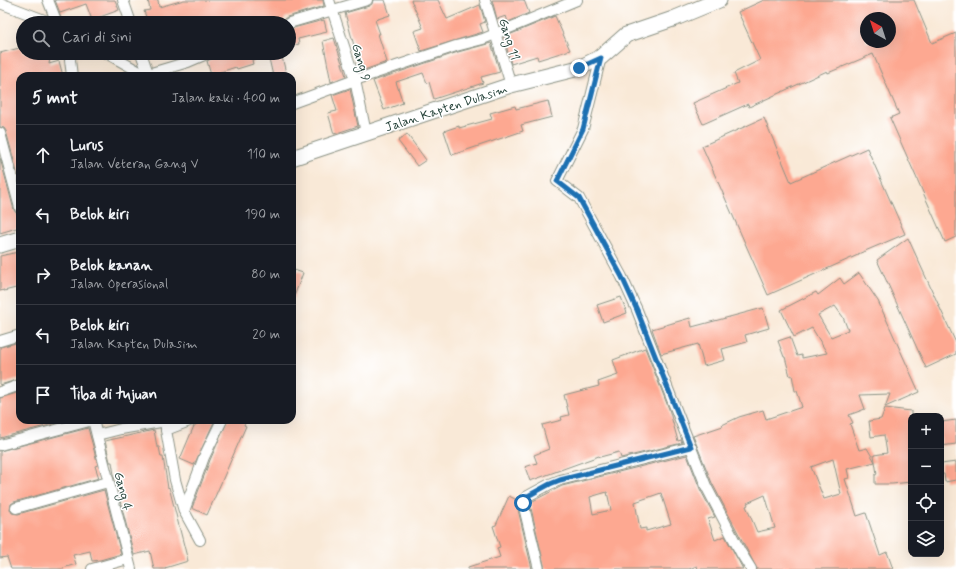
<!DOCTYPE html>
<html lang="id">
<head>
<meta charset="utf-8">
<style>
  :root { --surface:#171b24; --page:#20242c; --text:#f1f3f6; --muted:#9ea1a6; --line:#363941 }
  body { margin:0; font-family:Mynerve,sans-serif; background:var(--page); color:var(--text) }
  .controls { position:absolute; right:12px; bottom:12px; display:grid; overflow:hidden; border-radius:8px; box-shadow:0 4px 16px #0002 }
  .controls button { width:36px; height:36px; display:grid; place-items:center; padding:0; border:0; border-bottom:1px solid var(--line); background:var(--surface); color:var(--text); font:20px sans-serif }
  .compass { position:absolute; left:860px; top:12px; width:36px; height:36px; border-radius:50%; background:var(--surface); box-shadow:0 4px 16px #0002; rotate:321deg }
  .stop { position:absolute; width:12px; height:12px; margin:-9px; border:3px solid #1f6fb2; border-radius:50%; background:#fff }
  .stop.end { background:#1f6fb2; border-color:#fff; box-shadow:0 1px 4px #0008 }
  .list { margin:0; padding:0; list-style:none }
  h2 { display:flex; justify-content:space-between; align-items:center; height:52px; margin:0; padding:0 16px; font-size:17px }
  h2 small { font-size:13px; font-weight:400; color:var(--muted) }
  .list li { display:grid; grid-template-columns:26px 1fr auto; gap:12px; align-items:center; box-sizing:border-box; height:60px; padding:0 16px; border-top:1px solid var(--line) }
  .list b { display:block; font-size:15px; white-space:nowrap }
  .list p { margin:0; font-size:13px; white-space:nowrap; color:var(--muted) }
  .list em { font-size:13px; font-style:normal; color:var(--muted) }
  .icon { flex:none; width:22px; height:22px; fill:none; stroke:currentColor; stroke-width:2; stroke-linecap:round; stroke-linejoin:round }
  .map { position:relative; flex:none; width:956px; height:569px; overflow:hidden }
  .search { position:absolute; background:var(--surface); box-shadow:0 4px 16px #0002; left:16px; top:16px; width:280px; height:44px; display:flex; align-items:center; gap:10px; box-sizing:border-box; padding:0 14px; border-radius:22px; color:var(--muted); font-size:15px }
  .panel { position:absolute; background:var(--surface); box-shadow:0 4px 16px #0002; left:16px; top:72px; width:280px; height:352px; border-radius:12px }
  .map>svg:first-child { display:block }
</style>
</head>
<body>
<div class="map">
<svg width="956" height="569" viewBox="0 0 956 569">
  <rect width="100%" height="100%" fill="#fff"/>
  <filter id="ink" filterUnits="userSpaceOnUse"><feTurbulence type="fractalNoise" baseFrequency=".025" numOctaves="2"/><feDisplacementMap in="SourceGraphic" scale="8" xChannelSelector="R" yChannelSelector="G"/><feConvolveMatrix kernelMatrix="1 2 1 2 8 2 1 2 1" color-interpolation-filters="sRGB"/></filter>
  <filter id="wash" filterUnits="userSpaceOnUse"><feTurbulence type="fractalNoise" baseFrequency=".012" numOctaves="4" result="noise"/><feDisplacementMap in="SourceGraphic" scale="16" xChannelSelector="R" yChannelSelector="G"/><feGaussianBlur stdDeviation="0.9" result="paint"/><feColorMatrix in="noise" values="0 0 0 0 0 0 0 0 0 0 0 0 0 0 0 0 0 1.4 0 .05"/><feComposite in="paint" operator="in"/></filter>
  <g filter="url(#wash)">
    <rect width="100%" height="100%" fill="#f9e9d7"/>
    <g id="blocks">
      <g fill="#fda891" fill-rule="evenodd">
        <polygon points="55,0 115,0 119,10 92,20 86,4 60,13"/>
        <polygon points="148,0 158,0 159,7 184,0 323,0 324,6 287,17 284,19 283,22 280,23 148,23 144,11 150,10"/>
        <polygon points="373,0 385,0 390,15 375,20 380,34 378,34 387,62 361,71 345,13 369,6 372,4"/>
        <polygon points="411,0 438,0 447,19 480,5 485,22 480,24 483,32 421,51 414,31 423,28"/>
        <polygon points="492,0 524,0 529,13 508,22 506,16 497,19"/>
        <path d="M764,0H914L932,43L956,33V237L945,242L890,118L899,114L873,54L828,73L827,71L749,107L748,104L703,124L693,103L738,83L734,73L760,60L738,12ZM866,18H890V42H866Z"/>
        <polygon points="555,16 570,50 538,60 537,56 511,64 504,37"/>
        <polygon points="324,20 327,32 298,39 299,44 289,47 289,29"/>
        <polygon points="334,38 346,76 331,82 323,41"/>
        <polygon points="491,43 500,72 481,77 483,83 434,99 429,82 427,83 423,73 396,82 403,103 384,110 373,81 458,52"/>
        <polygon points="23,47 23,53 51,53 49,64 59,61 63,76 20,76 20,176 18,176 6,131 4,128 0,127 0,53"/>
        <polygon points="218,53 281,53 286,73 273,76 268,54 252,60 253,64 237,69 236,67 211,75 207,61 219,55"/>
        <polygon points="350,89 358,126 334,134 328,113 337,111 332,95"/>
        <polygon points="548,101 552,117 521,125 523,131 452,155 444,131 459,126 459,128 492,119 490,113 515,106 516,109"/>
        <polygon points="764,118 791,182 867,148 905,234 858,254 858,255 768,295 702,146"/>
        <polygon points="407,134 426,160 417,166 398,141"/>
        <polygon points="0,158 14,210 16,213 20,214 20,227 0,233"/>
        <polygon points="908,238 956,343 956,354 926,368 877,260"/>
        <polygon points="18,252 20,259 20,287 4,291 4,290 0,291 0,256"/>
        <polygon points="294,270 303,273 293,299 292,275"/>
        <path d="M859,273L878,301L919,392L885,407L890,394L860,395L865,409L849,415L853,423L850,424L859,450L867,448L875,462L847,469L849,478L845,479L857,516L866,513L880,555L887,552L893,569H757L712,483L693,436L723,426L722,425L739,417L763,410L766,419L802,407L797,391H795L792,375L790,376L785,357H784L778,341L790,337L797,356L802,355V358L827,353L812,328L794,337L781,310L816,292L818,295L840,278L844,284ZM835,306L843,317L848,330L831,337L818,315ZM833,459L841,494L824,499L811,467ZM765,495L775,528L757,532L746,506L748,505L747,503Z"/>
        <polygon points="621,297 627,313 603,322 597,305"/>
        <polygon points="763,308 769,328 745,335 747,342 722,349 725,360 704,366 698,344 661,354 652,329 690,318 692,327"/>
        <polygon points="20,342 20,379 0,385 0,347"/>
        <polygon points="645,348 669,409 678,441 681,440 682,443 621,458 619,452 600,457 599,456 530,481 525,467 537,463 534,455 549,449 542,425 562,420 561,417 569,415 564,395 599,386 598,382 618,375 613,360"/>
        <polygon points="20,392 20,420 68,420 0,438 0,398"/>
        <polygon points="885,408 911,411 911,482 892,484 875,484 875,475 877,474 874,455 887,453 884,435 871,437 869,421 881,419"/>
        <polygon points="198,420 215,420 194,465 180,459 194,426 197,424"/>
        <polygon points="228,420 246,420 244,425 246,426 207,515 192,508 210,460"/>
        <polygon points="956,420 956,444 941,446 941,422"/>
        <polygon points="88,428 98,465 95,466 99,478 14,502 11,504 10,509 12,513 18,514 104,490 121,554 100,560 92,561 90,551 73,555 76,564 63,568 64,569 11,569 7,557 0,558 0,451"/>
        <polygon points="154,430 157,447 159,447 161,457 163,457 168,488 169,487 188,561 165,568 166,569 154,569 150,551 134,555 115,481 112,462 110,462 105,441"/>
        <path d="M687,455L700,489L715,517L708,519L715,540L725,536L743,569H698L697,566L689,569H545L530,504L531,502L562,486ZM607,492L611,510L593,514L590,497ZM661,493L671,524L646,531V528L640,529L635,502Z"/>
        <polygon points="956,462 956,480 945,482 944,474 941,474 941,464"/>
        <polygon points="509,496 517,500 517,505 532,569 468,569 468,567 500,557 497,548 500,547 493,526 496,525"/>
      </g>
    </g>
  </g>
  <g filter="url(#ink)">
    <use href="#blocks" fill-opacity="0" stroke="#8c9386" stroke-width="1"/>
    <g fill="none" stroke-linecap="round" stroke-linejoin="round">
      <g stroke="#8c9386" stroke-width="12">
        <g id="street">
          <polyline points="48,0 57,23"/>
          <polyline points="123,0 131,23"/>
          <polyline points="329,0 355,80 366,133"/>
          <polyline points="485,0 511,85"/>
          <polyline points="0,3 52,23"/>
          <polyline points="289,23 367,0"/>
          <polyline points="71,53 70,60 72,76"/>
          <polyline points="106,53 147,76"/>
          <polyline points="141,53 149,76"/>
          <polyline points="601,57 583,129 557,181 579,198 622,277 637,310 706,486 741,553 751,569"/>
          <polyline points="148,74 188,62 209,53"/>
          <polyline points="292,103 355,80 456,46 483,39 577,0"/>
          <polyline points="0,133 20,208"/>
          <polyline points="0,341 20,335"/>
          <polyline points="0,392 20,385"/>
          <polyline points="93,420 131,569"/>
          <polyline points="192,420 166,430 175,480 184,511 200,540"/>
          <polyline points="97,435 121,429 166,421 166,430"/>
          <polyline points="0,445 93,420"/>
          <polyline points="16,508 108,482"/>
          <polyline points="184,511 204,457 222,420"/>
          <polyline points="92,569 128,559"/>
          <polyline points="539,569 523,503 526,497 550,484 560,480 691,447"/>
        </g>
      </g>
      <g stroke="#8c9386" stroke-width="17">
        <g id="secondary">
          <polyline points="292,158 511,85 579,68 601,57 626,35 673,19 719,0"/>
          <polyline points="0,245 20,239"/>
        </g>
      </g>
      <use href="#street" stroke="#fff" stroke-width="10"/>
      <use href="#secondary" stroke="#fff" stroke-width="15"/>
    </g>
  </g>
  <g fill="none" stroke-linecap="round" stroke-linejoin="round" filter="url(#ink)">
    <polyline stroke="#1f6fb2" stroke-width="5" points="523,503 526,497 550,484 560,480 691,447 637,310 622,277 579,198 557,181 583,129 601,58 579,68"/>
  </g>
  <g text-anchor="middle" stroke-width="3" stroke-linejoin="round" paint-order="stroke">
    <g font-size="13" fill="#1f3d34" stroke="#fff">
      <text transform="translate(510 39) rotate(73)" y="5">Gang 11</text>
      <text transform="translate(362 62) rotate(74)" y="5">Gang 9</text>
      <text transform="translate(446 107) rotate(-18)" y="5">Jalan Kapten Dulasim</text>
      <text transform="translate(124 491) rotate(76)" y="5">Gang 4</text>
    </g>
  </g>
</svg>
<div class="controls">
<button>+</button>
<button>−</button>
<button><svg class="icon" aria-label="locate" viewBox="0 0 24 24"><circle cx="12" cy="12" r="6"/><path d="M12 2v4M12 18v4M2 12h4M18 12h4"/></svg></button>
<button><svg class="icon" aria-label="layers" viewBox="0 0 24 24"><path d="M12 4l9 5-9 5-9-5zM3 14l9 5 9-5"/></svg></button>
</div>
<svg class="compass" viewBox="-18 -18 36 36"><path d="M0-13l5 13h-10z" fill="#e53935"/><path d="M0 13l5-13h-10z" fill="#9ea1a6"/></svg>
<div class="stop" style="left:523px;top:503px"></div>
<div class="stop end" style="left:579px;top:68px"></div>
<div class="search"><svg class="icon" aria-label="search" viewBox="0 0 24 24"><circle cx="10" cy="10" r="6"/><path d="M15 15l6 6"/></svg>Cari di sini</div>
<section class="panel">
<h2>5 mnt<small>Jalan kaki · 400 m</small></h2>
<ul class="list">
<li><svg class="icon" aria-label="ahead" viewBox="0 0 24 24"><path d="M12 20V5M6 11l6-6 6 6"/></svg><div><b>Lurus</b><p>Jalan Veteran Gang V</p></div><em>110 m</em></li>
<li><svg class="icon" aria-label="left" viewBox="0 0 24 24"><path d="M17 20v-9H6M10 6l-5 5 5 5"/></svg><div><b>Belok kiri</b></div><em>190 m</em></li>
<li><svg class="icon" aria-label="right" viewBox="0 0 24 24"><path d="M7 20v-9h11M14 6l5 5-5 5"/></svg><div><b>Belok kanan</b><p>Jalan Operasional</p></div><em>80 m</em></li>
<li><svg class="icon" aria-label="left" viewBox="0 0 24 24"><path d="M17 20v-9H6M10 6l-5 5 5 5"/></svg><div><b>Belok kiri</b><p>Jalan Kapten Dulasim</p></div><em>20 m</em></li>
<li><svg class="icon" aria-label="arrive" viewBox="0 0 24 24"><path d="M6 21V4h12l-3 4 3 4H6"/></svg><div><b>Tiba di tujuan</b></div></li>
</ul>
</section>
</div>
</body>
</html>
